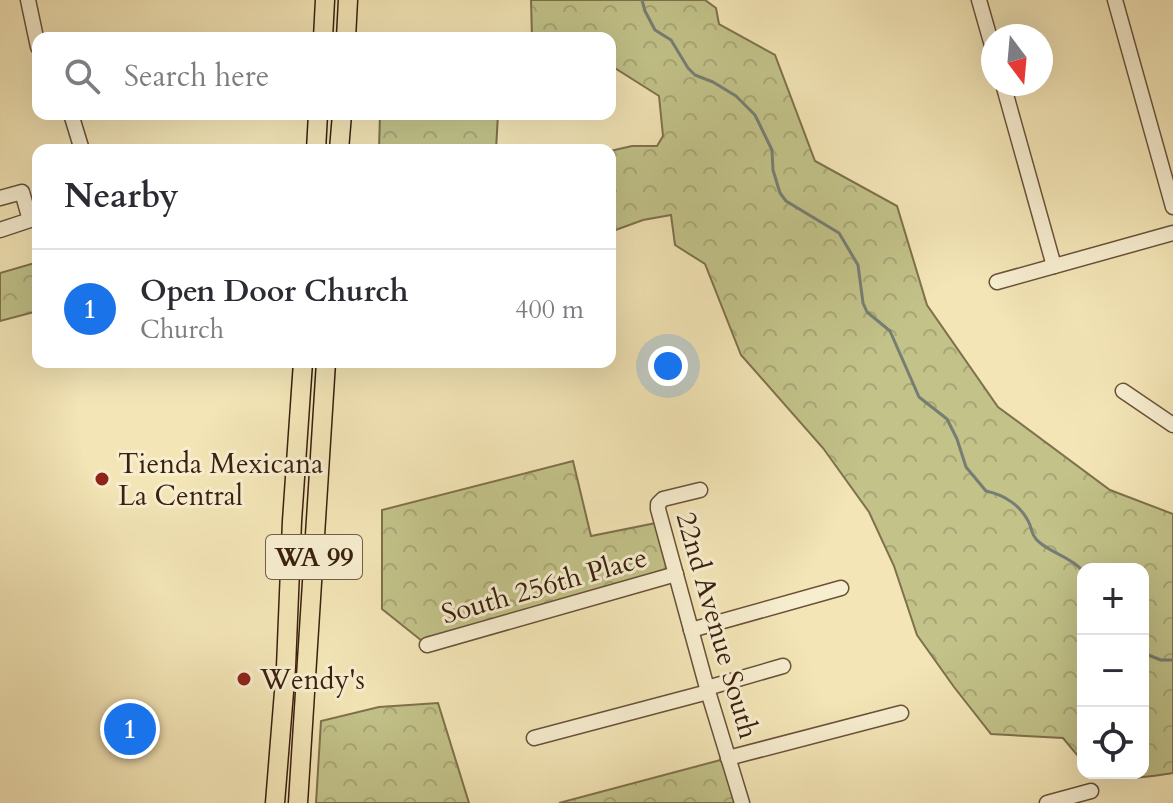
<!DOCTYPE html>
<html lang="en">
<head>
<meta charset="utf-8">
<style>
  :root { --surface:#fff; --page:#f2f2f3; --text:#2b2b33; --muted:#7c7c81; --line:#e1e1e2; --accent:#1a73e8 }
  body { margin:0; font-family:Cardo,serif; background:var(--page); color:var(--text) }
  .controls { position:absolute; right:24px; bottom:24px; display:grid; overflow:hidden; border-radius:16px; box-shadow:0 8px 32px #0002 }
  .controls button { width:72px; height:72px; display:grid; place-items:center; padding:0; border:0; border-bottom:2px solid var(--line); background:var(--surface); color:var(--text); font:40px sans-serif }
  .compass { position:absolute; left:981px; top:24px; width:72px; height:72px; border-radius:50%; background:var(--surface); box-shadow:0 8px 32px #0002; rotate:164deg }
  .you { position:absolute; left:668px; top:366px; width:28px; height:28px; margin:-20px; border:6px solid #fff; border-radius:50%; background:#1a73e8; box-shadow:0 0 0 12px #1a73e833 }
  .badge { display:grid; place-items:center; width:52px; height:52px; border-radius:50%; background:var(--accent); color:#fff; font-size:26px; font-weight:700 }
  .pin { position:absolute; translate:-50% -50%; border:4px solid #fff; box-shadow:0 2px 8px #0006 }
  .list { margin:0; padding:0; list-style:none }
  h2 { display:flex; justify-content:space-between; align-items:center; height:104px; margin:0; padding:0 32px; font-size:34px }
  h2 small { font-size:26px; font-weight:400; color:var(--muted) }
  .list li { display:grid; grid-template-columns:52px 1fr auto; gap:24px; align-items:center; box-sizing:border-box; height:120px; padding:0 32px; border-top:2px solid var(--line) }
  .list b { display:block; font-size:30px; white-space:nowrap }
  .list p { margin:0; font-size:26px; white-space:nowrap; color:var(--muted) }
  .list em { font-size:26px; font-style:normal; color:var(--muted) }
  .icon { flex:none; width:44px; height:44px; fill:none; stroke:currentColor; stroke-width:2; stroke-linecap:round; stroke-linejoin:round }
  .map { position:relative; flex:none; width:1173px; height:803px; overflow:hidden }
  .search { position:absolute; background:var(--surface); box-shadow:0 8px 32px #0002; left:32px; top:32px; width:584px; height:88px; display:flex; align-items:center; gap:20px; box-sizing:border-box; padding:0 28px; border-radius:16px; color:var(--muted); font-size:30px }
  .panel { position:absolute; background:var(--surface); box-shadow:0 8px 32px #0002; left:32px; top:144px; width:584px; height:224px; border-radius:16px }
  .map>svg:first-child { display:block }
</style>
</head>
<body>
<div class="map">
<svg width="1173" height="803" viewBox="0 0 1173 803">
  <defs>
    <pattern id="forest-crowns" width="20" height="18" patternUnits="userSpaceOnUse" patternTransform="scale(2)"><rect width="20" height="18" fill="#c2c289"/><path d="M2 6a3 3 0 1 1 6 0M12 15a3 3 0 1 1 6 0" fill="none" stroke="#a8a675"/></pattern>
  </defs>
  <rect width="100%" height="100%" fill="#f3e5b6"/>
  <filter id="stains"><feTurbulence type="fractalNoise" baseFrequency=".0025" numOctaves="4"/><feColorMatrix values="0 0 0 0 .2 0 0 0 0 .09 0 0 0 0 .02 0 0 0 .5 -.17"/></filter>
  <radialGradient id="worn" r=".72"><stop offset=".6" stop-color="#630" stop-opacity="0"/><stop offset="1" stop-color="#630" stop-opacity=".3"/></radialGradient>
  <g fill="url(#forest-crowns)" stroke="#7e714c" stroke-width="2">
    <path d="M531,0H705L716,8L719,24L775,55L815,161L897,206L927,305L998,407L1110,490L1173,514V773C1153,776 1124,782 1105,773H1143V569H1083V762L1063,738L991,734L954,687L917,635L894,566L869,512L823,448L741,355L705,264L675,245L671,215L643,220L610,232V151L632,146H657L663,136L659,96L610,65V38H532Z"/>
    <polygon points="380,114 498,114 496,150 379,150"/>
    <polygon points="38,262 38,311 0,321 0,273"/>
    <polygon points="573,461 591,536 661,522 676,574 427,645 382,609 382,510"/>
    <polygon points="438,703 469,803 316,803 321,721 379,707"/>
    <polygon points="728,758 742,803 559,803"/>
  </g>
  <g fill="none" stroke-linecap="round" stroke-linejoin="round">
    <g stroke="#767e74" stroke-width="3">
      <path d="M642,0L645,11L655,30L671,40L688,68L695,75L713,82L736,96L755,115L772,150L773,170L780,193L786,201L839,233L858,265L863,303L867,312L890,331L919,397L947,419L957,439L966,467L986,491C1005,495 1022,506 1030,525C1032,532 1033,537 1039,542C1053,554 1071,557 1083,571"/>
      <polyline points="1143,653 1161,660 1173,660"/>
    </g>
    <g stroke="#695139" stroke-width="17">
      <g id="minor">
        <polyline points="28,0 38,47"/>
        <polyline points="979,0 993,49"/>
        <polyline points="1115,0 1173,207"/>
        <polyline points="1003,84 1054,266"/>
        <polyline points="71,114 82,150"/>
        <polyline points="0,198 22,192 30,220 0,230"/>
        <polyline points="997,282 1173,233"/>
        <polyline points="1123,391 1173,425"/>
        <polyline points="700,490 663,499 658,504 658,509 707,688 742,803"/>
        <polyline points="691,630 841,588"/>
        <polyline points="427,645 676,574"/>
        <polyline points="707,688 783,666"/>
        <polyline points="534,738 708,692"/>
        <polyline points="728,758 901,713"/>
        <polyline points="1047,803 1091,791"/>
      </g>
    </g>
    <g stroke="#3b200f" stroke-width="21">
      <g id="major">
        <polyline points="323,38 325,0"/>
        <polyline points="346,38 348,0"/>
        <polyline points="316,150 318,114"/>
        <polyline points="339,150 342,114"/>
        <polyline points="275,803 286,667 292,521 303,362"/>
        <polyline points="298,803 326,362"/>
      </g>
    </g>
    <use href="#minor" stroke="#f7eed0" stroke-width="14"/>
    <use href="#major" stroke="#f3e5b6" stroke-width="18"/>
  </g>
  <g fill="#8f2418" stroke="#f7eed0" stroke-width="3">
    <circle cx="102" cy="479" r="8"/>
    <circle cx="244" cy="679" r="8"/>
  </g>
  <g text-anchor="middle" stroke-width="6" stroke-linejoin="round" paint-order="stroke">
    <rect fill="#f7eed0" stroke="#735e49" stroke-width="2" x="266" y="535" width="96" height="44" rx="6"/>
    <g font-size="26" font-weight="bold" fill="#3b200f">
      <text x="314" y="566">WA 99</text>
    </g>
    <g font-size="28" fill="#3b200f" stroke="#f7eed0" text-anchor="start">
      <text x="118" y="473">Tienda Mexicana<tspan x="118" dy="32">La Central</tspan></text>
      <text x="260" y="689">Wendy's</text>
    </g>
    <g font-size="28" fill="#3b200f" stroke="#f7eed0">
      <text transform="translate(544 585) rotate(-16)" y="10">South 256th Place</text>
      <text transform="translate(718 625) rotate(74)" y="10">22nd Avenue South</text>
    </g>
  </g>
  <rect width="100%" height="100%" filter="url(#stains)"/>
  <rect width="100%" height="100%" fill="url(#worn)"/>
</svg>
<div class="controls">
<button>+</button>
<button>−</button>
<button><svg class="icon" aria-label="locate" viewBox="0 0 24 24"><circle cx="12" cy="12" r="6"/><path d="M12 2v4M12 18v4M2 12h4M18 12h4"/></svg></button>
</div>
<svg class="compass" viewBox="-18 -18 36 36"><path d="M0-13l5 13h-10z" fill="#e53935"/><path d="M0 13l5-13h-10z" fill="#7c7c81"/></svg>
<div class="you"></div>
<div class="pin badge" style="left:130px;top:729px">1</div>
<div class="search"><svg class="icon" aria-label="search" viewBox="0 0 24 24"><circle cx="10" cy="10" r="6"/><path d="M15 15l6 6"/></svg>Search here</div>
<section class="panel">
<h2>Nearby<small></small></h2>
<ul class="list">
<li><span class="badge">1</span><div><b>Open Door Church</b><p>Church</p></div><em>400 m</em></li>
</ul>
</section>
</div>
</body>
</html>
